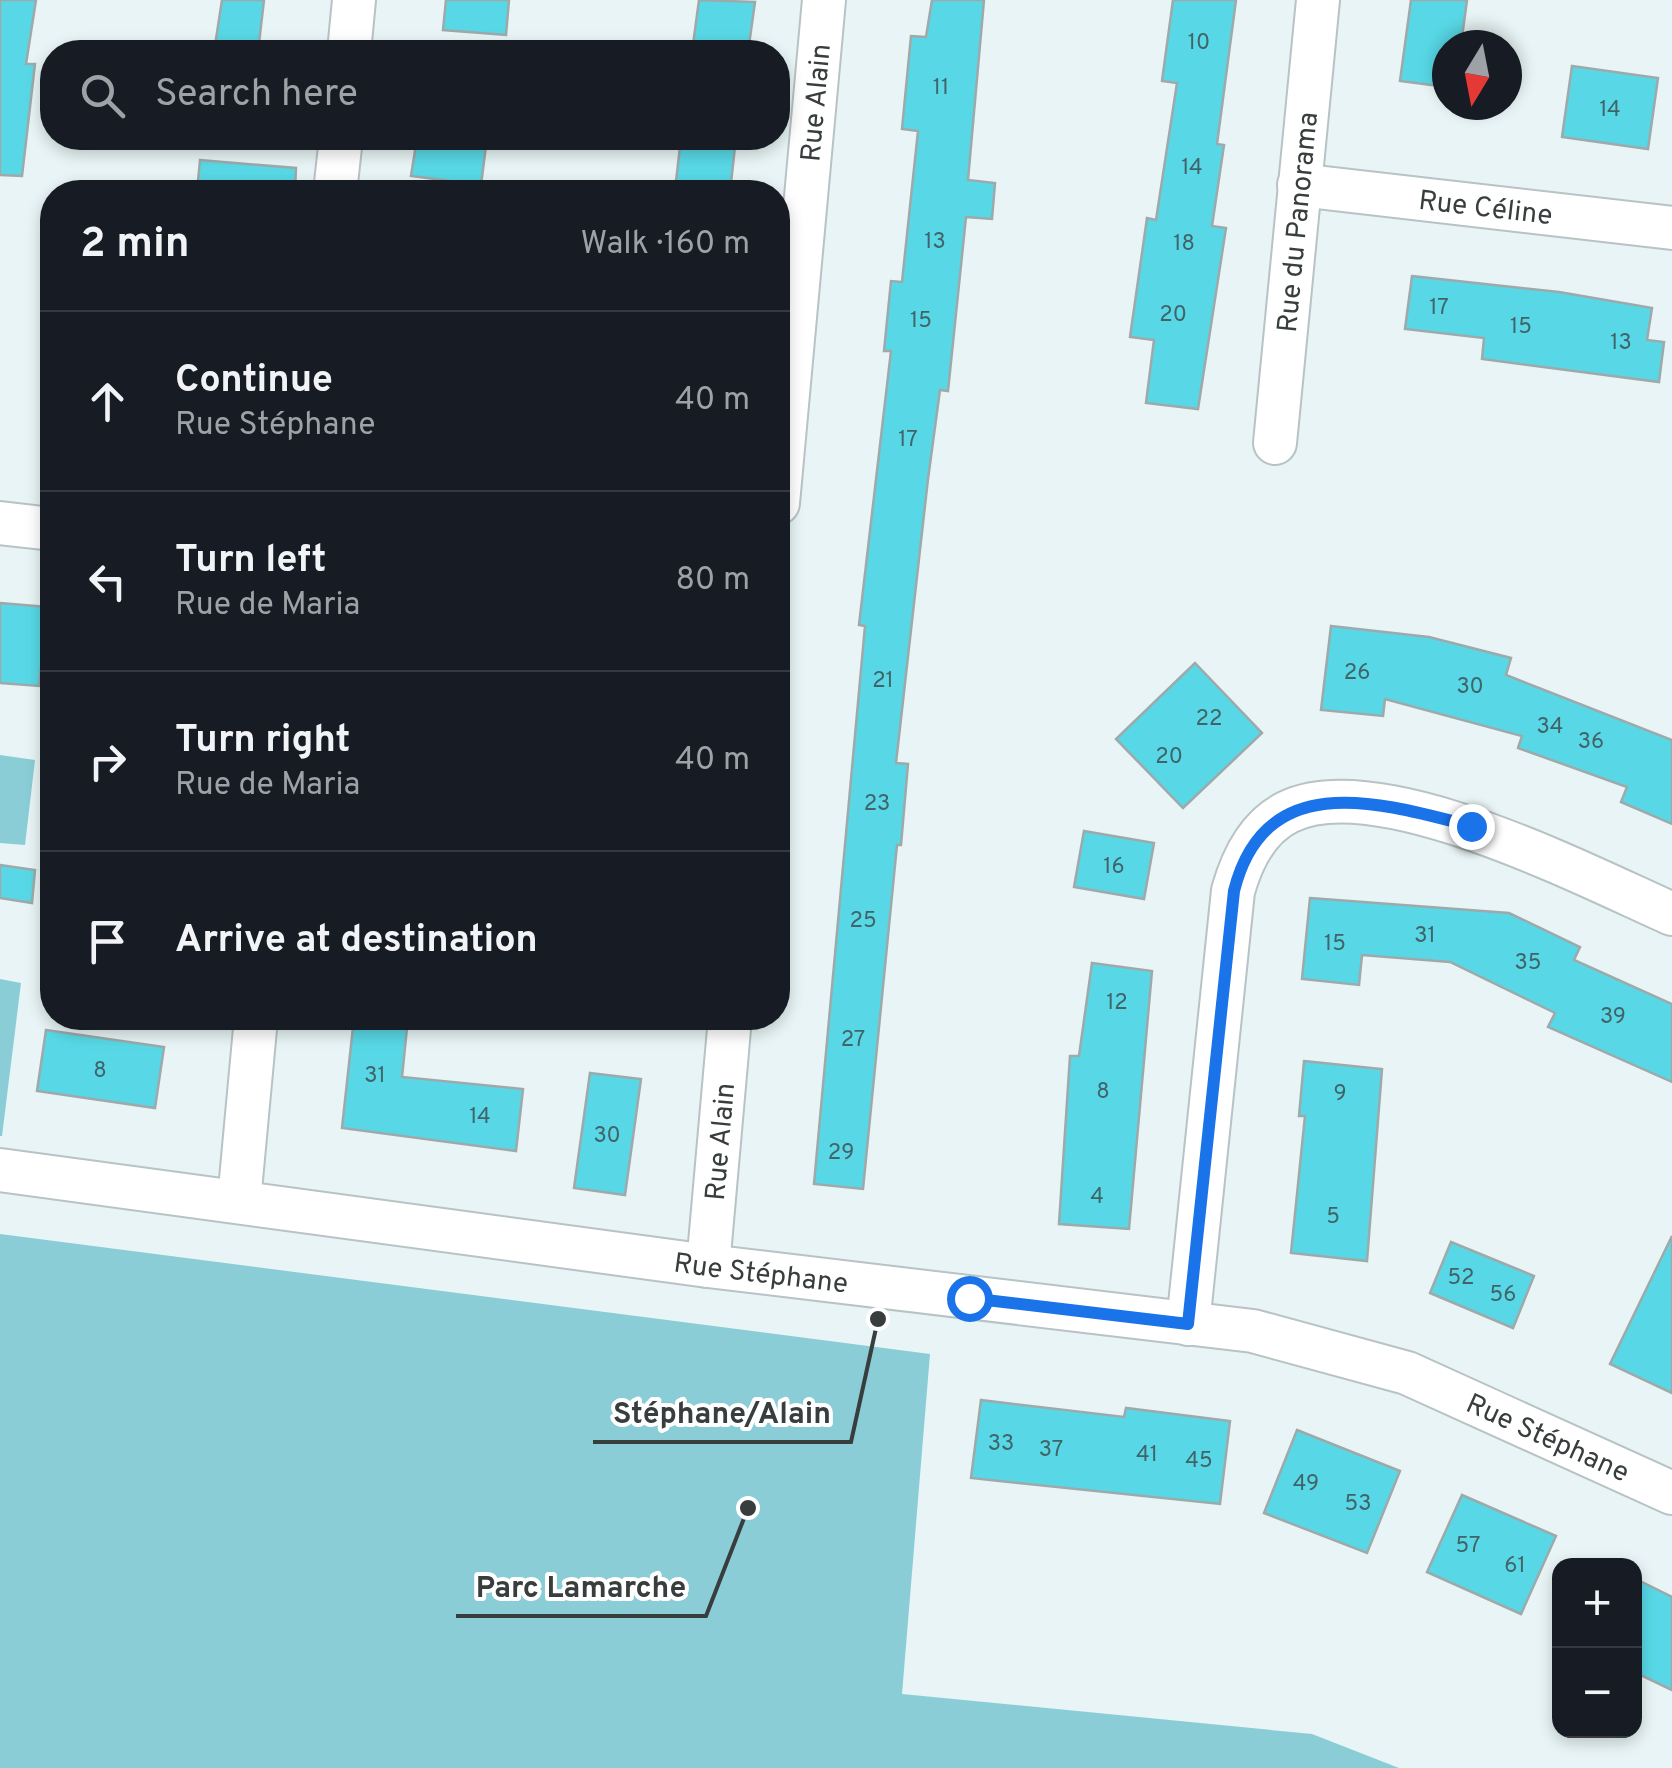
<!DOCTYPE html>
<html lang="en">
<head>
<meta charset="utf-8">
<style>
  :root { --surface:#171b24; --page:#242831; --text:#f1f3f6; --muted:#9ea1a6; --line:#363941 }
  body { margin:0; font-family:Overpass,sans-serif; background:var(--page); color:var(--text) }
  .controls { position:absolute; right:30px; bottom:30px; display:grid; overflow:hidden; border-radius:20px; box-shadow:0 5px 15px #0003 }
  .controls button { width:90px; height:90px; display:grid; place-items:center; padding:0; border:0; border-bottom:2px solid var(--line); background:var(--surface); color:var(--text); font:50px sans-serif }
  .compass { position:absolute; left:1432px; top:30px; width:90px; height:90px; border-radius:50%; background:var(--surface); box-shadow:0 5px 15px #0003; rotate:190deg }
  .stop { position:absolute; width:30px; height:30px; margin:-22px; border:8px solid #1a73e8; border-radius:50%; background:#fff }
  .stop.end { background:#1a73e8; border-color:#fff; box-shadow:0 2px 10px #0008 }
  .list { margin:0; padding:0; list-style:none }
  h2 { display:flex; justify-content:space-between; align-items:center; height:130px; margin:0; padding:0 40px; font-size:42px }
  h2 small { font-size:32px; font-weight:400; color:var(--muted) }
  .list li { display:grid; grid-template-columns:65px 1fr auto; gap:30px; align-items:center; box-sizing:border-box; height:180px; padding:0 40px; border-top:2px solid var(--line) }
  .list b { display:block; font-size:38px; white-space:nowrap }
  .list p { margin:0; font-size:32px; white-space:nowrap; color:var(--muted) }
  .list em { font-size:32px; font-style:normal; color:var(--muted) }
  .icon { flex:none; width:55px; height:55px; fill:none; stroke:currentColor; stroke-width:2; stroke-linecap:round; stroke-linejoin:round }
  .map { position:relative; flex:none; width:1672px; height:1768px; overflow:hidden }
  .search { position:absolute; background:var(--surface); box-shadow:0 5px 15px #0003; left:40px; top:40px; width:750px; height:110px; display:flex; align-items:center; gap:25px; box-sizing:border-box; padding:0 35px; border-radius:40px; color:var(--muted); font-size:38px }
  .panel { position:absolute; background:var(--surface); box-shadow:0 5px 15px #0003; left:40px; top:180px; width:750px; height:850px; border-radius:40px }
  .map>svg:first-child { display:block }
</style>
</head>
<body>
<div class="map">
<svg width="1672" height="1768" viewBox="0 0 1672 1768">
  <rect width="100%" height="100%" fill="#e8f4f5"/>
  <g fill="#8acdd6">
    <polygon points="0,755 35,760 25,845 0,843"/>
    <polygon points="0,979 21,983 2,1136 0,1136"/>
    <polygon points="0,1234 930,1354 902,1694 1312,1734 1399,1768 0,1768"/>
  </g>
  <g fill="#58d8e6" stroke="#9ea9aa" stroke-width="2.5">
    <polygon points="0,0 36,0 26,64 35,64 22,176 0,175"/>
    <polygon points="222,0 264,0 258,52 214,52"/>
    <polygon points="446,0 509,0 506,35 443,30"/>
    <polygon points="699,0 755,2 748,52 692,52"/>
    <polygon points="932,0 984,0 968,180 995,183 992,219 966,217 948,391 940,390 928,479 896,763 908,764 901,845 897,845 863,1189 814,1184 865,626 859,625 891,351 884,351 891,281 902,282 918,131 902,129 911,36 926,37"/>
    <polygon points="1173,0 1236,0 1217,144 1224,145 1212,226 1226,228 1198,409 1146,403 1154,340 1130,337 1147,218 1156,220 1177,83 1162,81"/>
    <polygon points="1411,0 1467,0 1461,45 1447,45 1447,87 1400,81"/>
    <polygon points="1572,66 1658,78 1648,149 1562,137"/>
    <polygon points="417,138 487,138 481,185 411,176"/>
    <polygon points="681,138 736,138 730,192 675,190"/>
    <polygon points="200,160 296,168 295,192 197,192"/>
    <polygon points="1412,276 1559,292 1652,308 1647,340 1664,342 1659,382 1482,359 1484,338 1405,329"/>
    <polygon points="0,603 47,607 39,686 0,683"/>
    <polygon points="1331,626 1429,637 1511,658 1506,675 1672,740 1672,824 1621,802 1627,787 1518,748 1522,736 1385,699 1383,716 1321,710"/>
    <polygon points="1195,663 1262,733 1183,808 1116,739"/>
    <polygon points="1084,831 1154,843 1144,899 1074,887"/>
    <polygon points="0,865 35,870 32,903 0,898"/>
    <polygon points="1310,898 1509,913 1580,947 1574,960 1672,1004 1672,1082 1548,1027 1555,1013 1450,962 1362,955 1359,985 1302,979"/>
    <polygon points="1092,963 1152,971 1129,1229 1059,1224 1070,1056 1079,1056"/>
    <polygon points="354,1018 408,1018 402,1077 523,1089 516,1151 342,1128"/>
    <polygon points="46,1030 164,1047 155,1108 37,1091"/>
    <polygon points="1304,1061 1382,1069 1367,1261 1291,1253 1305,1116 1299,1116"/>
    <polygon points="590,1073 641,1079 625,1195 574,1188"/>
    <polygon points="1672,1236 1672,1393 1610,1364"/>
    <polygon points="1451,1242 1534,1276 1513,1328 1430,1293"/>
    <polygon points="981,1400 1124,1417 1126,1408 1230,1421 1220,1504 971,1478"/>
    <polygon points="1297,1430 1400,1471 1367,1553 1264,1513"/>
    <polygon points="1462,1495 1556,1536 1521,1614 1427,1572"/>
    <polygon points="1634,1578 1672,1597 1672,1690 1634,1672"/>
  </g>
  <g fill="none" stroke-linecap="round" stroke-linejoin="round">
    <g stroke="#b7c3c4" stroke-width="46">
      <g id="minor">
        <polyline points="349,52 354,0"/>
        <path id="s1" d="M1299,185L1672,228"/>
        <polyline points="335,192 341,138"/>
        <path id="s2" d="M1275,443L1318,0"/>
        <path id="s3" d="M778,503L824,0"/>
        <polyline points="0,523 52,529"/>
        <path id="s4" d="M0,1170L708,1266L1253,1331L1407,1373L1672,1493"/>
        <polyline points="239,1201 256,1018"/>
        <path id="s5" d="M708,1266L730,1018"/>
        <path d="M1188,1324L1233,891C1242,859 1257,827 1288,812C1378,768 1586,876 1672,914"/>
      </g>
    </g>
    <use href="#minor" stroke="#fff" stroke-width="42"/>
  </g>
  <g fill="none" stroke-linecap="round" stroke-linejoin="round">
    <path stroke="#1a73e8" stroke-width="12" d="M969,1298L1188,1324L1234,891C1265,768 1379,802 1471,826"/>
  </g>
  <g text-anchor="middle" stroke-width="8" stroke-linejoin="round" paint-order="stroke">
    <g font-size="22" fill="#406468">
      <text x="1199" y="49">10</text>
      <text x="941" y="94">11</text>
      <text x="1610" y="116">14</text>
      <text x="1192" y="174">14</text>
      <text x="935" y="248">13</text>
      <text x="1184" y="250">18</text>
      <text x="1439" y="314">17</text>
      <text x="1173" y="321">20</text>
      <text x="921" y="327">15</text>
      <text x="1521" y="333">15</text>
      <text x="1621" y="349">13</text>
      <text x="908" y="446">17</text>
      <text x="1357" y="679">26</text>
      <text x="883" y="687">21</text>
      <text x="1470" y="693">30</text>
      <text x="1209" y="725">22</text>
      <text x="1550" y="733">34</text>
      <text x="1591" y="748">36</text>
      <text x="1169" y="763">20</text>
      <text x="877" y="810">23</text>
      <text x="1114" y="873">16</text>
      <text x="863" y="927">25</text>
      <text x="1425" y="942">31</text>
      <text x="1335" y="950">15</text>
      <text x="1528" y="969">35</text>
      <text x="1117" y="1009">12</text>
      <text x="1613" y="1023">39</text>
      <text x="853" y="1046">27</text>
      <text x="100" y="1077">8</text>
      <text x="375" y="1082">31</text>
      <text x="1103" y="1098">8</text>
      <text x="1340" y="1100">9</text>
      <text x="480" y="1123">14</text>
      <text x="607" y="1142">30</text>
      <text x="841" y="1159">29</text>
      <text x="1097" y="1203">4</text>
      <text x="1333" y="1223">5</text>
      <text x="1461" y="1284">52</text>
      <text x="1503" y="1301">56</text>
      <text x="1001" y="1450">33</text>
      <text x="1051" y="1456">37</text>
      <text x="1147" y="1461">41</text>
      <text x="1199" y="1467">45</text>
      <text x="1306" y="1490">49</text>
      <text x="1358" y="1510">53</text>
      <text x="1468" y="1552">57</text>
      <text x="1515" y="1572">61</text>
    </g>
    <g font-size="28" fill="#383d3e" stroke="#fff">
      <text dy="10" stroke="none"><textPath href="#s3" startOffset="402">Rue Alain</textPath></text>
      <text dy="10" stroke="none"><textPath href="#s1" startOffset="188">Rue Céline</textPath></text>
      <text dy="10" stroke="none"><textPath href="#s2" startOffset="222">Rue du Panorama</textPath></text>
      <text dy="10" stroke="none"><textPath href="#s5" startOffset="125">Rue Alain</textPath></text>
      <text dy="10" stroke="none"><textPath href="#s4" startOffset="768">Rue Stéphane</textPath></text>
      <text dy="10" stroke="none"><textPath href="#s4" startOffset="1578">Rue Stéphane</textPath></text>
    </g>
  </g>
  <path fill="none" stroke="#383d3e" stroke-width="4" d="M878 1319L851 1442H593M748 1508L706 1616H456"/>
  <g fill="#383d3e" stroke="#fff" stroke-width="4">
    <circle cx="878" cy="1319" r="10"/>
    <circle cx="748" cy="1508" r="10"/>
  </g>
  <g font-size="30" text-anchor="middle" font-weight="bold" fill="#383d3e" stroke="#fff" stroke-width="8" stroke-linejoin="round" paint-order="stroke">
    <text x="722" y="1423">Stéphane/Alain</text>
    <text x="581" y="1597">Parc Lamarche</text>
  </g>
</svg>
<div class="controls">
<button>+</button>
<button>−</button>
</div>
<svg class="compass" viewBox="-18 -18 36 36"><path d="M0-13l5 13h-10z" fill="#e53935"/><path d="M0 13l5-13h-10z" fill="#9ea1a6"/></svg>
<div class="stop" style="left:969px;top:1298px"></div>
<div class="stop end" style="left:1471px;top:826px"></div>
<div class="search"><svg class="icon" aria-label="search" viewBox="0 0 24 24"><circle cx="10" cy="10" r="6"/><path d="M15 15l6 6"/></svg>Search here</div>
<section class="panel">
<h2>2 min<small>Walk · 160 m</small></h2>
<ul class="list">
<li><svg class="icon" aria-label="ahead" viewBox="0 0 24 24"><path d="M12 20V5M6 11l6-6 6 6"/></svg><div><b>Continue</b><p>Rue Stéphane</p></div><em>40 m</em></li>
<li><svg class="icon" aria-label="left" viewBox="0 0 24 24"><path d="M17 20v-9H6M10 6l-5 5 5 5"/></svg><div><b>Turn left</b><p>Rue de Maria</p></div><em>80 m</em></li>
<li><svg class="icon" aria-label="right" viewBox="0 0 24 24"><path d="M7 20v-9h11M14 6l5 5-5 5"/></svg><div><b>Turn right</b><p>Rue de Maria</p></div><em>40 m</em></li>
<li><svg class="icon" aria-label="arrive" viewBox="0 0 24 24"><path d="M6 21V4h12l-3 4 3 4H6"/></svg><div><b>Arrive at destination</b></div></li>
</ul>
</section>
</div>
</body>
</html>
